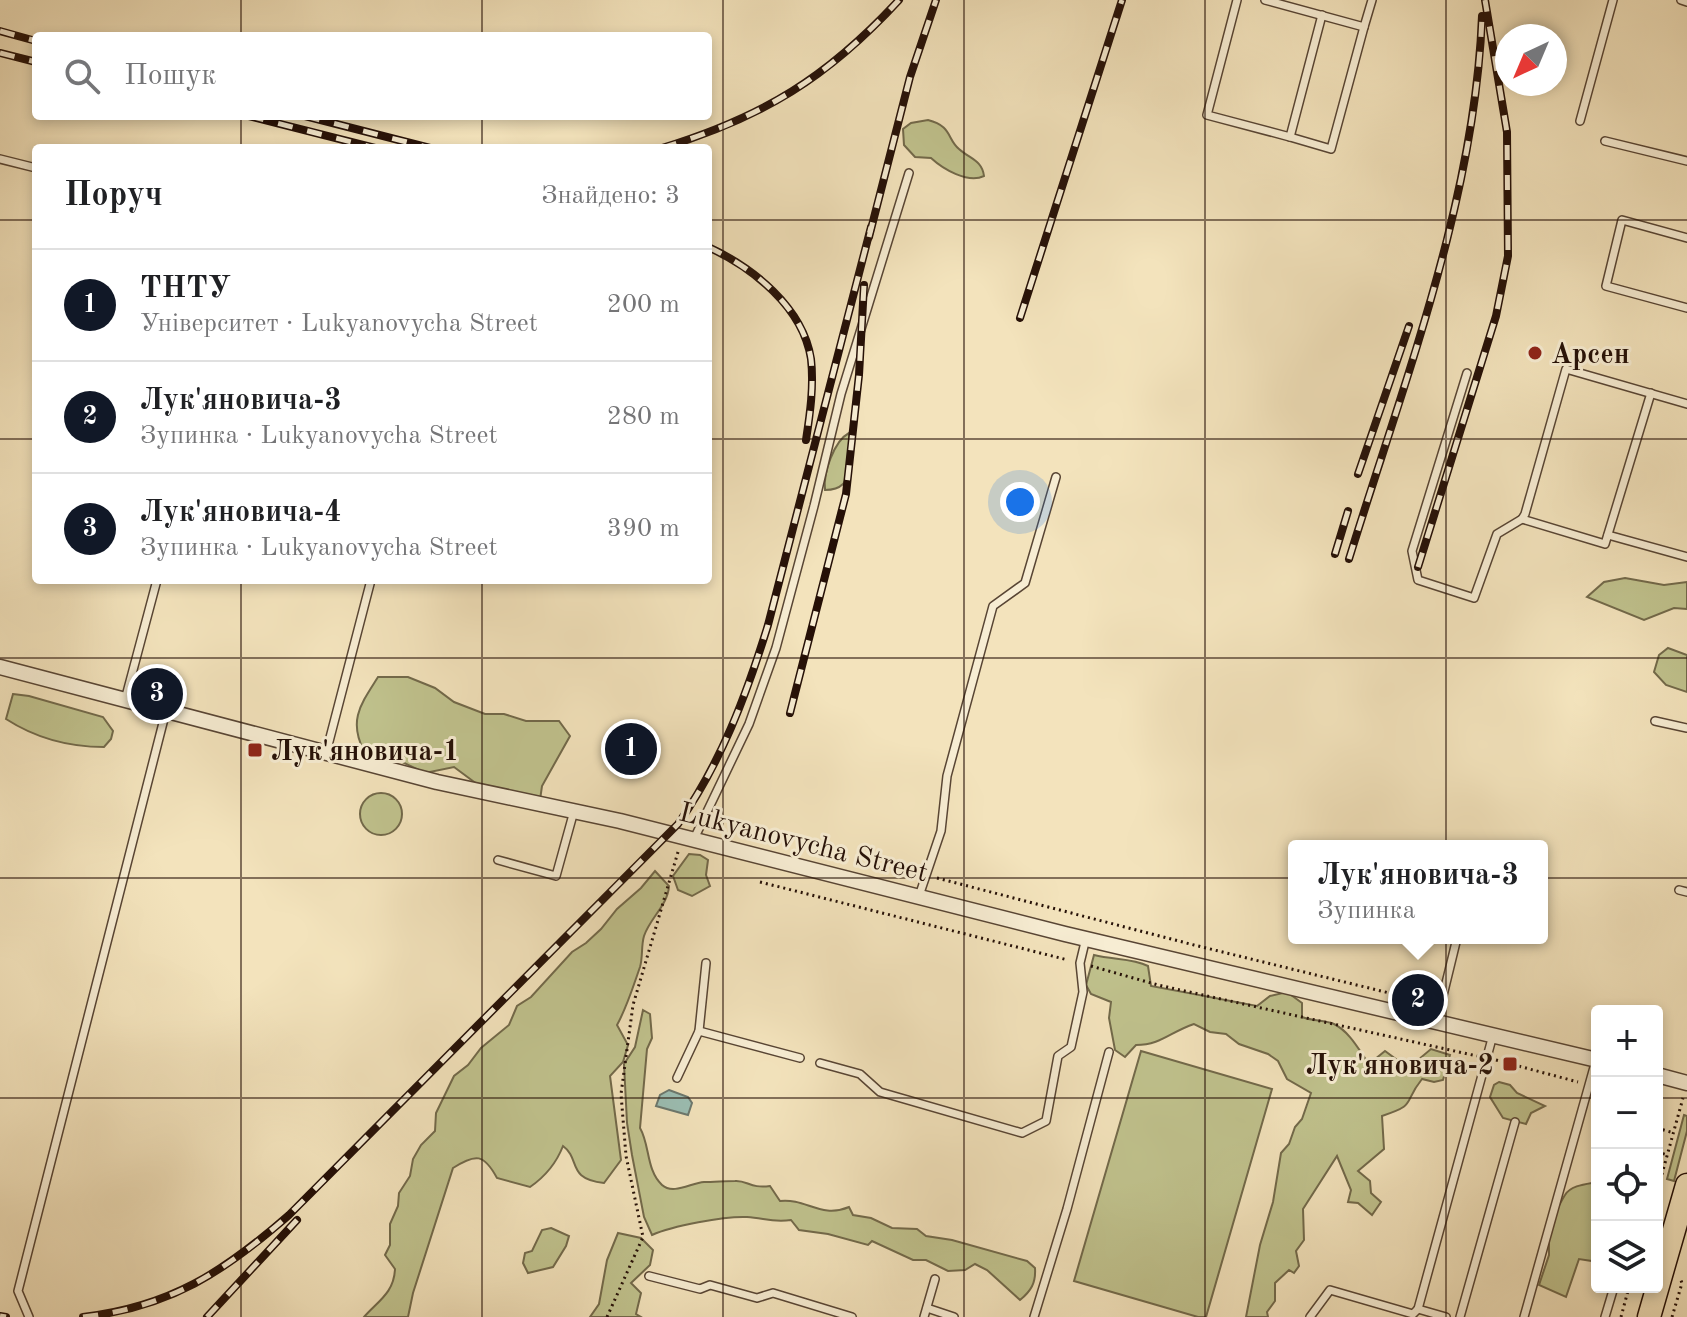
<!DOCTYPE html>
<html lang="uk">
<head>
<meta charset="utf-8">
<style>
  :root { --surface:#fff; --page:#f6f6f6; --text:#202124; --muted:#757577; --line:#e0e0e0; --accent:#111827 }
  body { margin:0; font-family:"Old Standard TT",serif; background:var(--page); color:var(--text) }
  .controls { position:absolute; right:24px; bottom:24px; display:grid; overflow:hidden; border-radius:8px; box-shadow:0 4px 12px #0003 }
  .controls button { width:72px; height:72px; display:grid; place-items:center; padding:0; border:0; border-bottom:2px solid var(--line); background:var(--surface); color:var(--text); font:40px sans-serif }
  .compass { position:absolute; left:1495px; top:24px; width:72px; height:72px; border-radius:50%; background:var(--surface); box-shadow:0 4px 12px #0003; rotate:224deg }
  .you { position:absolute; left:1020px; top:502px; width:28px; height:28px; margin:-20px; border:6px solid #fff; border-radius:50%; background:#1a73e8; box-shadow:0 0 0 12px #1a73e833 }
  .badge { display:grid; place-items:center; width:52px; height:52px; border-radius:50%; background:var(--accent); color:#fff; font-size:26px; font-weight:700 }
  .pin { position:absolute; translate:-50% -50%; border:4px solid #fff; box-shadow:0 2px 8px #0006 }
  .popup { position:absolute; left:1288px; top:840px; width:260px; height:104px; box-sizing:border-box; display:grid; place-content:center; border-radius:8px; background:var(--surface); filter:drop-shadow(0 2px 6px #0005); font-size:26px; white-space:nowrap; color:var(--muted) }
  .popup b { font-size:30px; color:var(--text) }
  .popup::after { content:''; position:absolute; left:50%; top:100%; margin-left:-16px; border:16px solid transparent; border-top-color:var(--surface) }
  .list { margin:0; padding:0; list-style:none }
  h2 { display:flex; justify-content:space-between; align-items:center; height:104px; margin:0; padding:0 32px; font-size:34px }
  h2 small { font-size:26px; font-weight:400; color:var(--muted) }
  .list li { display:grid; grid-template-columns:52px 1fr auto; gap:24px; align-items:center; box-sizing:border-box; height:112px; padding:0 32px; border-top:2px solid var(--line) }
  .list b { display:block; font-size:30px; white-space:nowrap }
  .list p { margin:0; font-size:26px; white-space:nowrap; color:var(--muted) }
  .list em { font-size:26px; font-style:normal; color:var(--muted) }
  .icon { flex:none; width:44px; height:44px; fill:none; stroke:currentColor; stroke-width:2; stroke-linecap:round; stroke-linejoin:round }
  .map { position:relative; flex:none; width:1687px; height:1317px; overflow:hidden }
  .search { position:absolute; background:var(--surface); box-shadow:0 4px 12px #0003; left:32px; top:32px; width:680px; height:88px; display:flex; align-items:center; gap:20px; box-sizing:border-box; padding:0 28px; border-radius:8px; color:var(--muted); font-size:30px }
  .panel { position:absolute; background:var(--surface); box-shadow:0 4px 12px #0003; left:32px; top:144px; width:680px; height:440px; border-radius:8px }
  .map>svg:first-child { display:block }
</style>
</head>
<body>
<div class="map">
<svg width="1687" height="1317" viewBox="0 0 1687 1317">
  <rect width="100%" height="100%" fill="#f3e3bc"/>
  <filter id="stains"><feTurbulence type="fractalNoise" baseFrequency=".0025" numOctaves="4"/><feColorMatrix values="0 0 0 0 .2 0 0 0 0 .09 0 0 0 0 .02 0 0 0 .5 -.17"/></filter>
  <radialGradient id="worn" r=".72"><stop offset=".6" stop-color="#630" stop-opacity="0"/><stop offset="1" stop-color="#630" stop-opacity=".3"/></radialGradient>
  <g fill="#c0c28d" stroke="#72694a" stroke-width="2">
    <path d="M928,120C952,126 947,139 959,149C970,159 982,160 984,176C968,184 943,169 931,158L915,157L904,145L903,129L911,123Z"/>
    <path d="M849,433C851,441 849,478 843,484C838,489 831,490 825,490C823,473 834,441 849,433Z"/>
    <polygon points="1625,578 1664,585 1687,582 1687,609 1674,608 1644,620 1587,597 1604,582"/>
    <polygon points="1668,648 1687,655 1687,692 1666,685 1654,672 1659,655"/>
    <path d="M378,677H408L435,688L454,702L485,714H504L526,721H559L570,736L542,786L540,800L485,790L454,767L425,773L398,760L364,751C348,720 361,704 378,677Z"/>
    <path d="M13,694L29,696L103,717L113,731L111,739L104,747C68,747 37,739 6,719Z"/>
    <circle cx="381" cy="814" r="21"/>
    <polygon points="689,854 700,855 708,860 706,875 710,886 692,896 678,890 673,876"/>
    <path d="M655,871L669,886C668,905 650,918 644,936C641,946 643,957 640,967C633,987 627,1007 617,1025L628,1045L623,1062L610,1076L621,1160L604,1183C566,1179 581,1159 563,1146C556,1164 546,1176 530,1187L497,1178C484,1154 476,1153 453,1168L413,1293L408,1317H364C378,1301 394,1293 395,1269L385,1255L390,1245V1224L398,1206L399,1193L410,1176L413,1159L421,1145L435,1131L436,1113L454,1076L468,1065L481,1048L509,1025L517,1006L531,997L572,952L586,943L601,929L617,909L641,888Z"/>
    <path d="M1094,955C1114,960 1132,958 1148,966L1151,986L1257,1006L1270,996L1287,992L1302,1003V1017C1312,1021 1325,1020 1334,1024C1350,1032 1359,1050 1369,1064L1385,1051L1400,1062L1412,1065L1431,1049L1450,1055L1443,1080L1434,1082L1422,1079C1402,1104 1418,1104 1382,1116L1384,1149L1358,1171L1370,1181L1371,1193L1381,1202L1372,1215L1358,1203L1348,1202L1351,1190L1337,1156L1303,1209L1304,1240L1296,1251L1299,1266L1294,1273L1289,1270L1275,1283V1301L1267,1312L1268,1317H1246L1260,1245L1273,1202L1281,1153L1289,1144L1295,1127L1302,1119L1311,1093L1287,1079L1278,1061L1268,1054L1239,1044L1226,1034L1210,1032L1194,1024C1170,1032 1161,1045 1136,1045L1125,1057L1115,1050L1109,1018L1111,1002L1091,994L1086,985Z"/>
    <path d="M643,1010L650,1014L652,1038L647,1049L640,1128C650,1145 646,1170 662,1185C673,1195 691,1183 704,1182C714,1182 725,1181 735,1181C747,1180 751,1189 770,1186L780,1201C806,1198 821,1219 849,1207L853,1215L871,1218L892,1228L917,1229L926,1236L952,1240L1027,1261L1035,1268C1036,1283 1031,1291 1020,1300L987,1270L975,1264L965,1270L948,1271L926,1260H913L872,1241L868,1245L828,1234L799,1230L791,1220C773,1223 764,1218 747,1217C724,1216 672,1226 652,1235L644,1217L632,1155L627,1123L624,1064L635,1047Z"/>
    <polygon points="1141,1051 1272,1089 1206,1317 1198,1317 1074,1281"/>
    <polygon points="1499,1082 1510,1085 1517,1093 1545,1106 1531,1113 1526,1124 1503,1118 1490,1097 1494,1085"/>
    <polygon points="1684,1115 1687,1116 1687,1131 1674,1181 1667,1179"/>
    <path d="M1597,1182L1592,1261L1579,1259L1566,1297L1539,1285L1549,1255V1217C1559,1210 1559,1204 1565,1195C1571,1185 1587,1184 1597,1182Z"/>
    <polygon points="551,1228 569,1236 566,1246 553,1267 528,1273 523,1263 525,1253 532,1251 542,1230"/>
    <polygon points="618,1233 641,1238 653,1250 650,1265 631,1283 641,1293 636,1314 641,1317 590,1317 599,1304 607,1260"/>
  </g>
  <polygon fill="#9bbeb3" stroke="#6c786e" stroke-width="2" points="669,1090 688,1097 692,1103 688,1115 656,1106 660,1095"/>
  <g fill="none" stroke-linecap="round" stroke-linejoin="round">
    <g stroke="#584534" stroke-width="10">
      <g id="lane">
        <polyline points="1237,0 1207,115 1290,137 1322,15"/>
        <polyline points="1265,0 1364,27 1372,0"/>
        <polyline points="1681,0 1687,2"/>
        <polyline points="1580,121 1613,0"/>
        <polyline points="1290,137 1331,149 1364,27"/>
        <polyline points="1605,141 1687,161"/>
        <polyline points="0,159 36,168"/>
        <polyline points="1687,238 1622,220 1606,286 1687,308"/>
        <polyline points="1467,373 1412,551 1418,580 1474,598 1497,534 1522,519 1525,514 1566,369 1687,404"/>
        <polyline points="1522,519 1605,544 1651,393"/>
        <polyline points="1608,535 1687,557"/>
        <polyline points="125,700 157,580"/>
        <polyline points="1655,721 1687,728"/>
        <polyline points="326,753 371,580"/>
        <polyline points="694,839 749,724 776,648 814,506 841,394 909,173"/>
        <polyline points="498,860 556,876 574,811"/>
        <polyline points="1679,890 1687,892"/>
        <polyline points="919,896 941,831 947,776 993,606 1025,583 1056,477"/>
        <polyline points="1437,1020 1457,938"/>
        <polyline points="699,1031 800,1058"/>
        <polyline points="820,1063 860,1074 880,1092 1022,1133 1046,1121 1058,1056 1071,1047 1083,992 1080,963 1086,938"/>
        <polyline points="677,1078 699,1031 706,963"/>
        <polyline points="649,1276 700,1289 710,1285 757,1298 773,1293 852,1317"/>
        <polyline points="927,1308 954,1317"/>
        <polyline points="29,1317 18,1291 166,711"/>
        <polyline points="924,1317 935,1279"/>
        <polyline points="1034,1317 1067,1209 1109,1052"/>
        <polyline points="1310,1317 1330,1290 1413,1314 1418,1309"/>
        <polyline points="1446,1317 1418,1309 1493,1035"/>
        <polyline points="1460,1317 1515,1122"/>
        <polyline points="1524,1317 1596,1060"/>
        <polyline points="1605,1317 1614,1287"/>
      </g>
    </g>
    <g stroke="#584534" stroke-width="17">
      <g id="street">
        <polyline points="0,667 437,782 620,821 1065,934 1597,1060"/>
        <polyline points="1657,1075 1687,1083"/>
      </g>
    </g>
    <g stroke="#251007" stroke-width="25">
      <polyline id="primary" points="1649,1317 1687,1185"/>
    </g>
    <g stroke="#251007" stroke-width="3" stroke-dasharray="2 4" stroke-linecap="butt">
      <polyline points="937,878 1194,945 1430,1003"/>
      <polyline points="760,882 1068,960"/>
      <polyline points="1091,966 1158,985 1477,1056"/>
      <polyline points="1496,1060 1578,1082"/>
      <polyline points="1657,1128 1674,1133"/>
      <polyline points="1657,1152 1668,1155"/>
      <polyline points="1657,1192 1683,1098"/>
      <polyline points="607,1317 643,1237 626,1156 621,1094 633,1005 678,852"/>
      <polyline points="1621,1317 1629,1287"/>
      <polyline points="1672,1317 1682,1283 1680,1278"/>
    </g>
    <use href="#lane" stroke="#f7edd3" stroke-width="7"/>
    <use href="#street" stroke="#f7edd3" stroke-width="14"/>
    <use href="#primary" stroke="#f3e3bc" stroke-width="22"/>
    <g stroke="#251007" stroke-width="8">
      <g id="rail">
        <polyline points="0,31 36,41"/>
        <polyline points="0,53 36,62"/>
        <polyline points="249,116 375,148"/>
        <polyline points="305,116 430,148"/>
        <path d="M662,148C763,117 827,78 899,0"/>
        <polyline points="869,237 910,77 936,0"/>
        <path d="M708,247C752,267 803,307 811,359C814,386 810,414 806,440"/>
        <polyline points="1020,318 1122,0"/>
        <polyline points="1358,474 1409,326"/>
        <polyline points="1335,554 1348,511"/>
        <path d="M1349,559C1403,384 1475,201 1482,16"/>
        <polyline points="1418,567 1496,316 1508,256 1507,132 1485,0"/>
        <polyline points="790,713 846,494 859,375 864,285"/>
        <polyline points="0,1316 6,1317"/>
        <path d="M83,1317C170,1307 224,1272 289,1215L678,824C721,763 746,696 768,625L871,227"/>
        <polyline points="207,1317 297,1220"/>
      </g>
    </g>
    <use href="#rail" stroke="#f7edd3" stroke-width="5" stroke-dasharray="15" stroke-linecap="butt"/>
  </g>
  <path fill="none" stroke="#251007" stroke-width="2" stroke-opacity="0.55" d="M241,0V36M482,0V36M723,0V1317M964,0V1317M1205,0V1317M1446,0V1317M241,116V148M482,116V148M0,220H36M708,220H1687M0,439H36M708,439H1687M241,580V1317M482,580V1317M0,658H1687M0,878H1687M0,1098H1597M1657,1098H1687"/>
  <g fill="#8f2418" stroke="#f7edd3" stroke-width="3">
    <circle cx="1535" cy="353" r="8"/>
    <rect x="247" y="742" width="16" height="16" rx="4"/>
    <rect x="1502" y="1056" width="16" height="16" rx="4"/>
  </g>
  <g text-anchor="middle" stroke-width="6" stroke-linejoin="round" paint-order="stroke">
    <g font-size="28" font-weight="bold" fill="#251007" stroke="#f7edd3" text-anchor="start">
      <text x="1551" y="363">Арсен</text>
      <text x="271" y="760">Лук'яновича-1</text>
      <text x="1494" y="1074" text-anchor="end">Лук'яновича-2</text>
    </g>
    <g font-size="28" fill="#251007" stroke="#f7edd3">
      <text transform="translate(804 841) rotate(14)" y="10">Lukyanovycha Street</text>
    </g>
  </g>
  <rect width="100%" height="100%" filter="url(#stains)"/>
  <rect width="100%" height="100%" fill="url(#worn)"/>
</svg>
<div class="controls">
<button>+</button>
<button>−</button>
<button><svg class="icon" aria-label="locate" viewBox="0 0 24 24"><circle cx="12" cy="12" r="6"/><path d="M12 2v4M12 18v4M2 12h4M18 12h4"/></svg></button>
<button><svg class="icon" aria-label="layers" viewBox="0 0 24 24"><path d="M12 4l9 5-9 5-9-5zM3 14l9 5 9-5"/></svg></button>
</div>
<svg class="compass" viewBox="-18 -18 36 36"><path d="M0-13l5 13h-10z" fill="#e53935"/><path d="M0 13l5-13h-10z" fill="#757577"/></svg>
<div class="you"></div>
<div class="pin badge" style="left:631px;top:749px">1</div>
<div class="pin badge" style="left:1418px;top:1000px">2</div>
<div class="popup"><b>Лук'яновича-3</b>Зупинка</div>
<div class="pin badge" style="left:157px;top:694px">3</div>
<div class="search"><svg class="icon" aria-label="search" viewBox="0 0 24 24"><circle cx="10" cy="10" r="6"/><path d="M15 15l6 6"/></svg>Пошук</div>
<section class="panel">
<h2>Поруч<small>Знайдено: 3</small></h2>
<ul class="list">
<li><span class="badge">1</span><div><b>ТНТУ</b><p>Університет · Lukyanovycha Street</p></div><em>200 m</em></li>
<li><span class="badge">2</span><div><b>Лук'яновича-3</b><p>Зупинка · Lukyanovycha Street</p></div><em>280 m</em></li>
<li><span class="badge">3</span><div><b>Лук'яновича-4</b><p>Зупинка · Lukyanovycha Street</p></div><em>390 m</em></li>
</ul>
</section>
</div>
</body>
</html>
